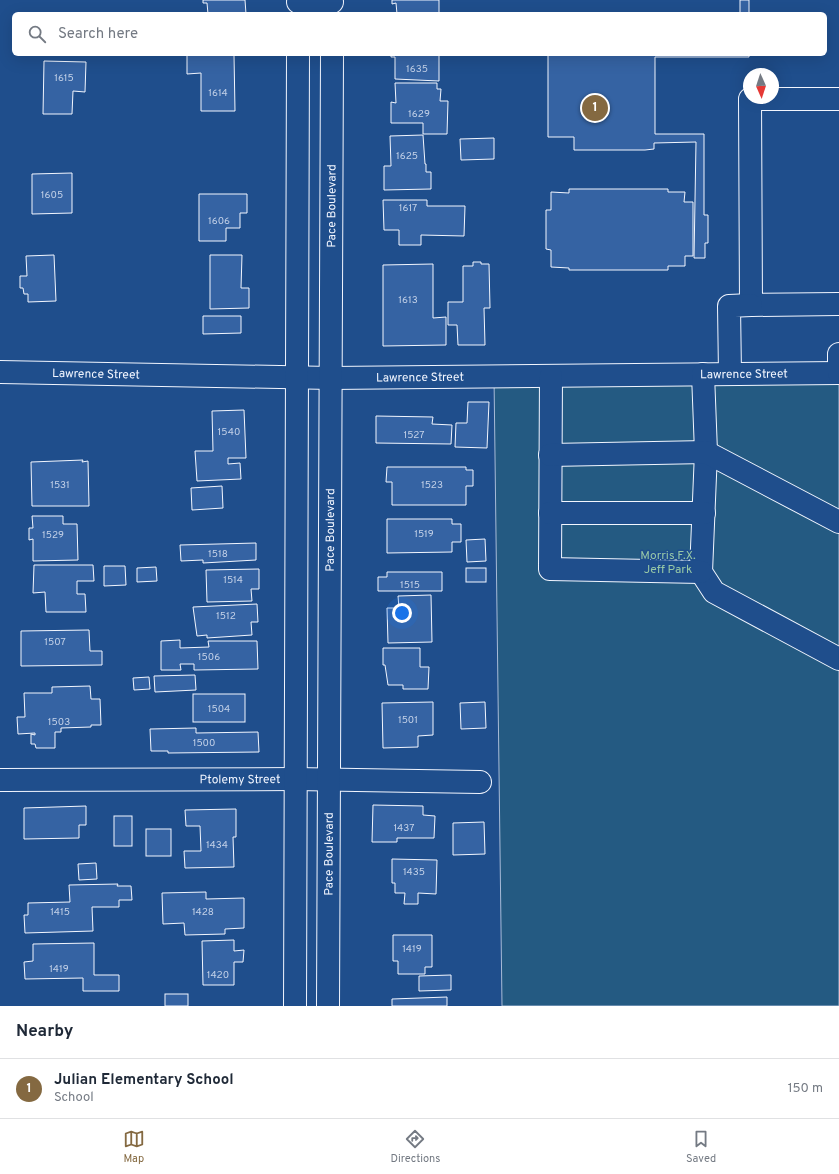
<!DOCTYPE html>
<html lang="en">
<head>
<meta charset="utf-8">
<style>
  :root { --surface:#fff; --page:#f6f6f7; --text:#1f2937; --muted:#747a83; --line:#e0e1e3; --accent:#846941 }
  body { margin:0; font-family:Overpass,sans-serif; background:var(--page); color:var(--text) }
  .compass { position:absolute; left:743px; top:68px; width:36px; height:36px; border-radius:50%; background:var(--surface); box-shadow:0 4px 16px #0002; rotate:177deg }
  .you { position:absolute; left:402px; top:613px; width:14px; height:14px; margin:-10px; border:3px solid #fff; border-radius:50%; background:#1a73e8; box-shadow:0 0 0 6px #1a73e833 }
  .badge { display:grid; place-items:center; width:26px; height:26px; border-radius:50%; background:var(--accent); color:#fff; font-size:13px; font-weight:700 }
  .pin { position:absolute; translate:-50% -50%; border:2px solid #fff; box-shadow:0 1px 4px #0006 }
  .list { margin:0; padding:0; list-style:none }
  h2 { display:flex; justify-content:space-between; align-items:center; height:52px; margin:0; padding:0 16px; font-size:17px }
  h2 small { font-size:13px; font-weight:400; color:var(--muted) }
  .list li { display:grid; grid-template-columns:26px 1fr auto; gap:12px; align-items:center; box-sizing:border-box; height:60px; padding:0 16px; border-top:1px solid var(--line) }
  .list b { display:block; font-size:15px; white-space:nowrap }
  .list p { margin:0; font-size:13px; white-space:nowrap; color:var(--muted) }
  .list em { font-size:13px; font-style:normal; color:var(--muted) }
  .icon { flex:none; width:22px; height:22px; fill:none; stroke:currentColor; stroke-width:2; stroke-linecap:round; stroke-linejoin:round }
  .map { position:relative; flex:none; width:839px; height:1006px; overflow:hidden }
  .search { position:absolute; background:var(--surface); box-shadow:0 4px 16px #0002; left:12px; right:12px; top:12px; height:44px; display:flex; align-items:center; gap:10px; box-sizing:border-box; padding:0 14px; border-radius:6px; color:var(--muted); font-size:15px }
  .sheet { height:112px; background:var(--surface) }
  nav { display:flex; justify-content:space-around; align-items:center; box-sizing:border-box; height:56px; border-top:1px solid var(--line); background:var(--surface); font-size:11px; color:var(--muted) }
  nav a { display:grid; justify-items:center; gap:2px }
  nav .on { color:var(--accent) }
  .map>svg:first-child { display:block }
</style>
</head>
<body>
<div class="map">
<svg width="839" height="1006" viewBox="0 0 839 1006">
  <rect width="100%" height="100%" fill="#1f4e8c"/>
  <polygon fill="#245a82" stroke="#a8bbd7" points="494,377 839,377 839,1006 502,1006"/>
  <g fill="#3563a3" stroke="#f2f6ff">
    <polygon points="203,0 245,0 246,14 208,14 207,3 203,3"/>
    <polygon points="392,0 439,0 439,14 397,14 396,3 392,4"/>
    <rect x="740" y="0" width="9" height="14"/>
    <polygon points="391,54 439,54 439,81 395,79 395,57 391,57"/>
    <polygon points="548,54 749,54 749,57 655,57 655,134 704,134 704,215 708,215 708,243 705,243 705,258 694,258 696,142 654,143 654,149 645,150 574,150 574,137 548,137"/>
    <polygon points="187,55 234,55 235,111 201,111 201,73 187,74"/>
    <polygon points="44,61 86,62 85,92 73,91 72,114 43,114"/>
    <polygon points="395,83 437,83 437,89 441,89 440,101 448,101 447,134 423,134 423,123 391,123 391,102 396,103"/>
    <polygon points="423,135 425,164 426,164 426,172 431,172 431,189 384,190 384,166 391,166 390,136"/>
    <polygon points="494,138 494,159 461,160 460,139"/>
    <polygon points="72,173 72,213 32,214 32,174"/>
    <polygon points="569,189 668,189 668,192 685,192 684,202 693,202 693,256 685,256 685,266 668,266 668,270 569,270 569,268 551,267 551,250 546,249 546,210 551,210 551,192 569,193"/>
    <polygon points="199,194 247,194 247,213 240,213 240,228 226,228 226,241 199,241"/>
    <polygon points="383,200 427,200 427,206 465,206 464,236 421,235 421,245 399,245 399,230 384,230"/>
    <polygon points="54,255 56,301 28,302 28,294 24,294 23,288 20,288 20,276 27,276 26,256"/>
    <polygon points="210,255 242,255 241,288 249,288 249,308 210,309"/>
    <polygon points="473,262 481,262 481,264 489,264 490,308 484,308 485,345 458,345 457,325 448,325 448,302 463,302 463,266 473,266"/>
    <polygon points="433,264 433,318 446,317 446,345 383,346 383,265"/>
    <polygon points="203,316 241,316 241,333 203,334"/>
    <polygon points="468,402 489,402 487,448 455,447 456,423 467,423"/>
    <polygon points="244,410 246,458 228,458 228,464 240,463 241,479 197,481 195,451 213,451 212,411"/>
    <polygon points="376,416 433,417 432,424 452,425 451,444 376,443"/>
    <polygon points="83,460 82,462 88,461 89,506 32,506 31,462"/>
    <polygon points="387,467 466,467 466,470 473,470 473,486 466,486 466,505 392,505 392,482 386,482"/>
    <polygon points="222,486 223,508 192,510 191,488"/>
    <polygon points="32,516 63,516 63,524 77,524 78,560 33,561 33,539 29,540 29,528 33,528"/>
    <polygon points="387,519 452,519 452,524 461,524 461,542 452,542 452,552 387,553"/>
    <polygon points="485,539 486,561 467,562 466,540"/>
    <polygon points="256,543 256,560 203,563 203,560 181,561 180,545"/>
    <polygon points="34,565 93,565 94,581 77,581 77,594 85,594 86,612 46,612 45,592 33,593"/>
    <polygon points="104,566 125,566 126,585 104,586"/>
    <polygon points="156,567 157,581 137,582 137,568"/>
    <rect x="466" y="568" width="20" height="14"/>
    <polygon points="259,569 259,589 251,589 252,601 207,602 206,570"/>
    <polygon points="387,572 442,572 442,591 378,591 378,577 387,577"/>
    <polygon points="431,595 432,642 388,643 387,608 399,608 398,596"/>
    <polygon points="257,604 258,622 251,622 252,635 207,638 207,635 197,636 193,607"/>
    <polygon points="89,630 90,651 102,651 102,665 21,666 21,631"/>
    <polygon points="180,640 180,648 209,647 208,641 257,641 258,669 194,670 194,664 180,664 181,670 161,670 161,641"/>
    <polygon points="383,648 420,648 420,667 429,667 428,689 403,689 403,685 388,685 385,665 383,665"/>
    <polygon points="195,675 196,690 155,692 154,676"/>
    <polygon points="149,677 150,689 134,690 133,678"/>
    <polygon points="90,686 91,699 100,699 101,725 91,725 91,727 61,728 61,732 55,732 55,748 36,748 35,744 31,744 31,734 35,735 35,733 18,734 17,717 25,717 24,693 52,693 52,687"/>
    <rect x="193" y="694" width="52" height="28"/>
    <polygon points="433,702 433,735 418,736 418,747 383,748 382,703"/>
    <polygon points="485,702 486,728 461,729 460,703"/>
    <polygon points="196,728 196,733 258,732 259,752 168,753 168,751 151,751 150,729"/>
    <polygon points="373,805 423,806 423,815 435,816 434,838 397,838 397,842 372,842"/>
    <polygon points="86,806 86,825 79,825 79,838 24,839 24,808"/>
    <polygon points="236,809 236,837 233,837 234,867 185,868 184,851 201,851 200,826 186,826 185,810"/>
    <rect x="114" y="816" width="18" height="30"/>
    <polygon points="484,822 485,854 453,855 453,823"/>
    <rect x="146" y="829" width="25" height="27"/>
    <polygon points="392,859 437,860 436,894 418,893 418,904 404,904 405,893 395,893 395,883 392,883"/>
    <polygon points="96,863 97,879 79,880 78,864"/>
    <polygon points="118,884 117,886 131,886 132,900 119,900 119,907 92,907 93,931 25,933 24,915 28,915 28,903 70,902 69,885"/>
    <polygon points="206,892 206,899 244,898 244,928 225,929 225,934 185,935 184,923 163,924 162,893"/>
    <polygon points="393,935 432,935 432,967 425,967 425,974 398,974 398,961 393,961"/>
    <polygon points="234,940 234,951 244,950 243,962 234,962 234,985 203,985 202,941"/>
    <polygon points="94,943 94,975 119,975 119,991 83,991 83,978 25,979 24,962 33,961 33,944"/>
    <polygon points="451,975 451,990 419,991 419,976"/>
    <rect x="165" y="994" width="23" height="12"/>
    <polygon points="447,997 447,1006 392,1006 392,999"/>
  </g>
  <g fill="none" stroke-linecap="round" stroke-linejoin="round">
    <g stroke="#f2f6ff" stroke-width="24">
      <g id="minor">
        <polyline points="298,2 332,2"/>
        <polyline points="839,99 750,99 751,305 839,304"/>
        <path id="s1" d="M0,372L331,378L839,373"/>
        <polyline points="839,373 839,354"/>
        <polyline points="703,374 706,452 701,572 714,592 839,659"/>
        <polyline points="730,374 729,306 751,305"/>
        <polyline points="551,376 550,569 701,572"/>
        <polyline points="550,455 706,452 839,522"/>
        <polyline points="550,513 704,513"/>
        <path id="s2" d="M0,780L295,779L480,782"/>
        <polyline points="295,1006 298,54"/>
        <path id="s3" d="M328,1006L332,54"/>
      </g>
    </g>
    <use href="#minor" stroke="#1f4e8c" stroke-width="22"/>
  </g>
  <g text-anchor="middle" stroke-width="3" stroke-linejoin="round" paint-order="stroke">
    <g font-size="10" fill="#c3d1e8">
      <text x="417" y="72">1635</text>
      <text x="64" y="81">1615</text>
      <text x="218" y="96">1614</text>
      <text x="419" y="117">1629</text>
      <text x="407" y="159">1625</text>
      <text x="52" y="198">1605</text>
      <text x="408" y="211">1617</text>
      <text x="219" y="224">1606</text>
      <text x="408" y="303">1613</text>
      <text x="229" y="435">1540</text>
      <text x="414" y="438">1527</text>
      <text x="60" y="488">1531</text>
      <text x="432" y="488">1523</text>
      <text x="424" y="537">1519</text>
      <text x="53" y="538">1529</text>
      <text x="218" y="557">1518</text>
      <text x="233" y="583">1514</text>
      <text x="410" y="588">1515</text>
      <text x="226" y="619">1512</text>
      <text x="55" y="645">1507</text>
      <text x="209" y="660">1506</text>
      <text x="219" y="712">1504</text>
      <text x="408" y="723">1501</text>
      <text x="59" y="725">1503</text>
      <text x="204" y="746">1500</text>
      <text x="404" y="831">1437</text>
      <text x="217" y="848">1434</text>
      <text x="414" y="875">1435</text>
      <text x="60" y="915">1415</text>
      <text x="203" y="915">1428</text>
      <text x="412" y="952">1419</text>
      <text x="59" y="972">1419</text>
      <text x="218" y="978">1420</text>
    </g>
    <g font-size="12" fill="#f2f6ff" stroke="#1f4e8c">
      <text dy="4" stroke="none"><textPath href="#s3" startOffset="800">Pace Boulevard</textPath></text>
      <text dy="4" stroke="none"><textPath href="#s1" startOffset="96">Lawrence Street</textPath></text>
      <text dy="4" stroke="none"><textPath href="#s1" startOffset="744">Lawrence Street</textPath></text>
      <text dy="4" stroke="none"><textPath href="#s1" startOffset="420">Lawrence Street</textPath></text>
      <text dy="4" stroke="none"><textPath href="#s3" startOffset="476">Pace Boulevard</textPath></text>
      <text dy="4" stroke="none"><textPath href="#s2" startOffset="240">Ptolemy Street</textPath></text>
      <text dy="4" stroke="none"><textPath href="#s3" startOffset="152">Pace Boulevard</textPath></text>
    </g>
    <g font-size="12" fill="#97c8a6" stroke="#1f4e8c">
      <text x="668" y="559">Morris F.X.<tspan x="668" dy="14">Jeff Park</tspan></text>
    </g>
  </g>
</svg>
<svg class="compass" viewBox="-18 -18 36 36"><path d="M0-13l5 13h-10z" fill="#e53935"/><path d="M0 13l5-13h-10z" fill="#747a83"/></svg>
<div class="you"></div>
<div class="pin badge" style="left:595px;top:108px">1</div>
<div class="search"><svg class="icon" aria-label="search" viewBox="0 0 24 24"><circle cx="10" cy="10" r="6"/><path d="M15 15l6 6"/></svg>Search here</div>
</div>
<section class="sheet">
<h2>Nearby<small></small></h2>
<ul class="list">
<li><span class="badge">1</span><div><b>Julian Elementary School</b><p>School</p></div><em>150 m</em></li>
</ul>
</section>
<nav>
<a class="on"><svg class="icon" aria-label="map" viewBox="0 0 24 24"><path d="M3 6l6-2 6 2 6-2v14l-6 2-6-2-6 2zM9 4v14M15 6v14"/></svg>Map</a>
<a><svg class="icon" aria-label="directions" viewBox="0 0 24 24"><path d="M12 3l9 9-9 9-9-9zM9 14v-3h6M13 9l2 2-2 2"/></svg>Directions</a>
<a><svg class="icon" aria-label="saved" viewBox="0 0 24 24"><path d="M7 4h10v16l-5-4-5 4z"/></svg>Saved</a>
</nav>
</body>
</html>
